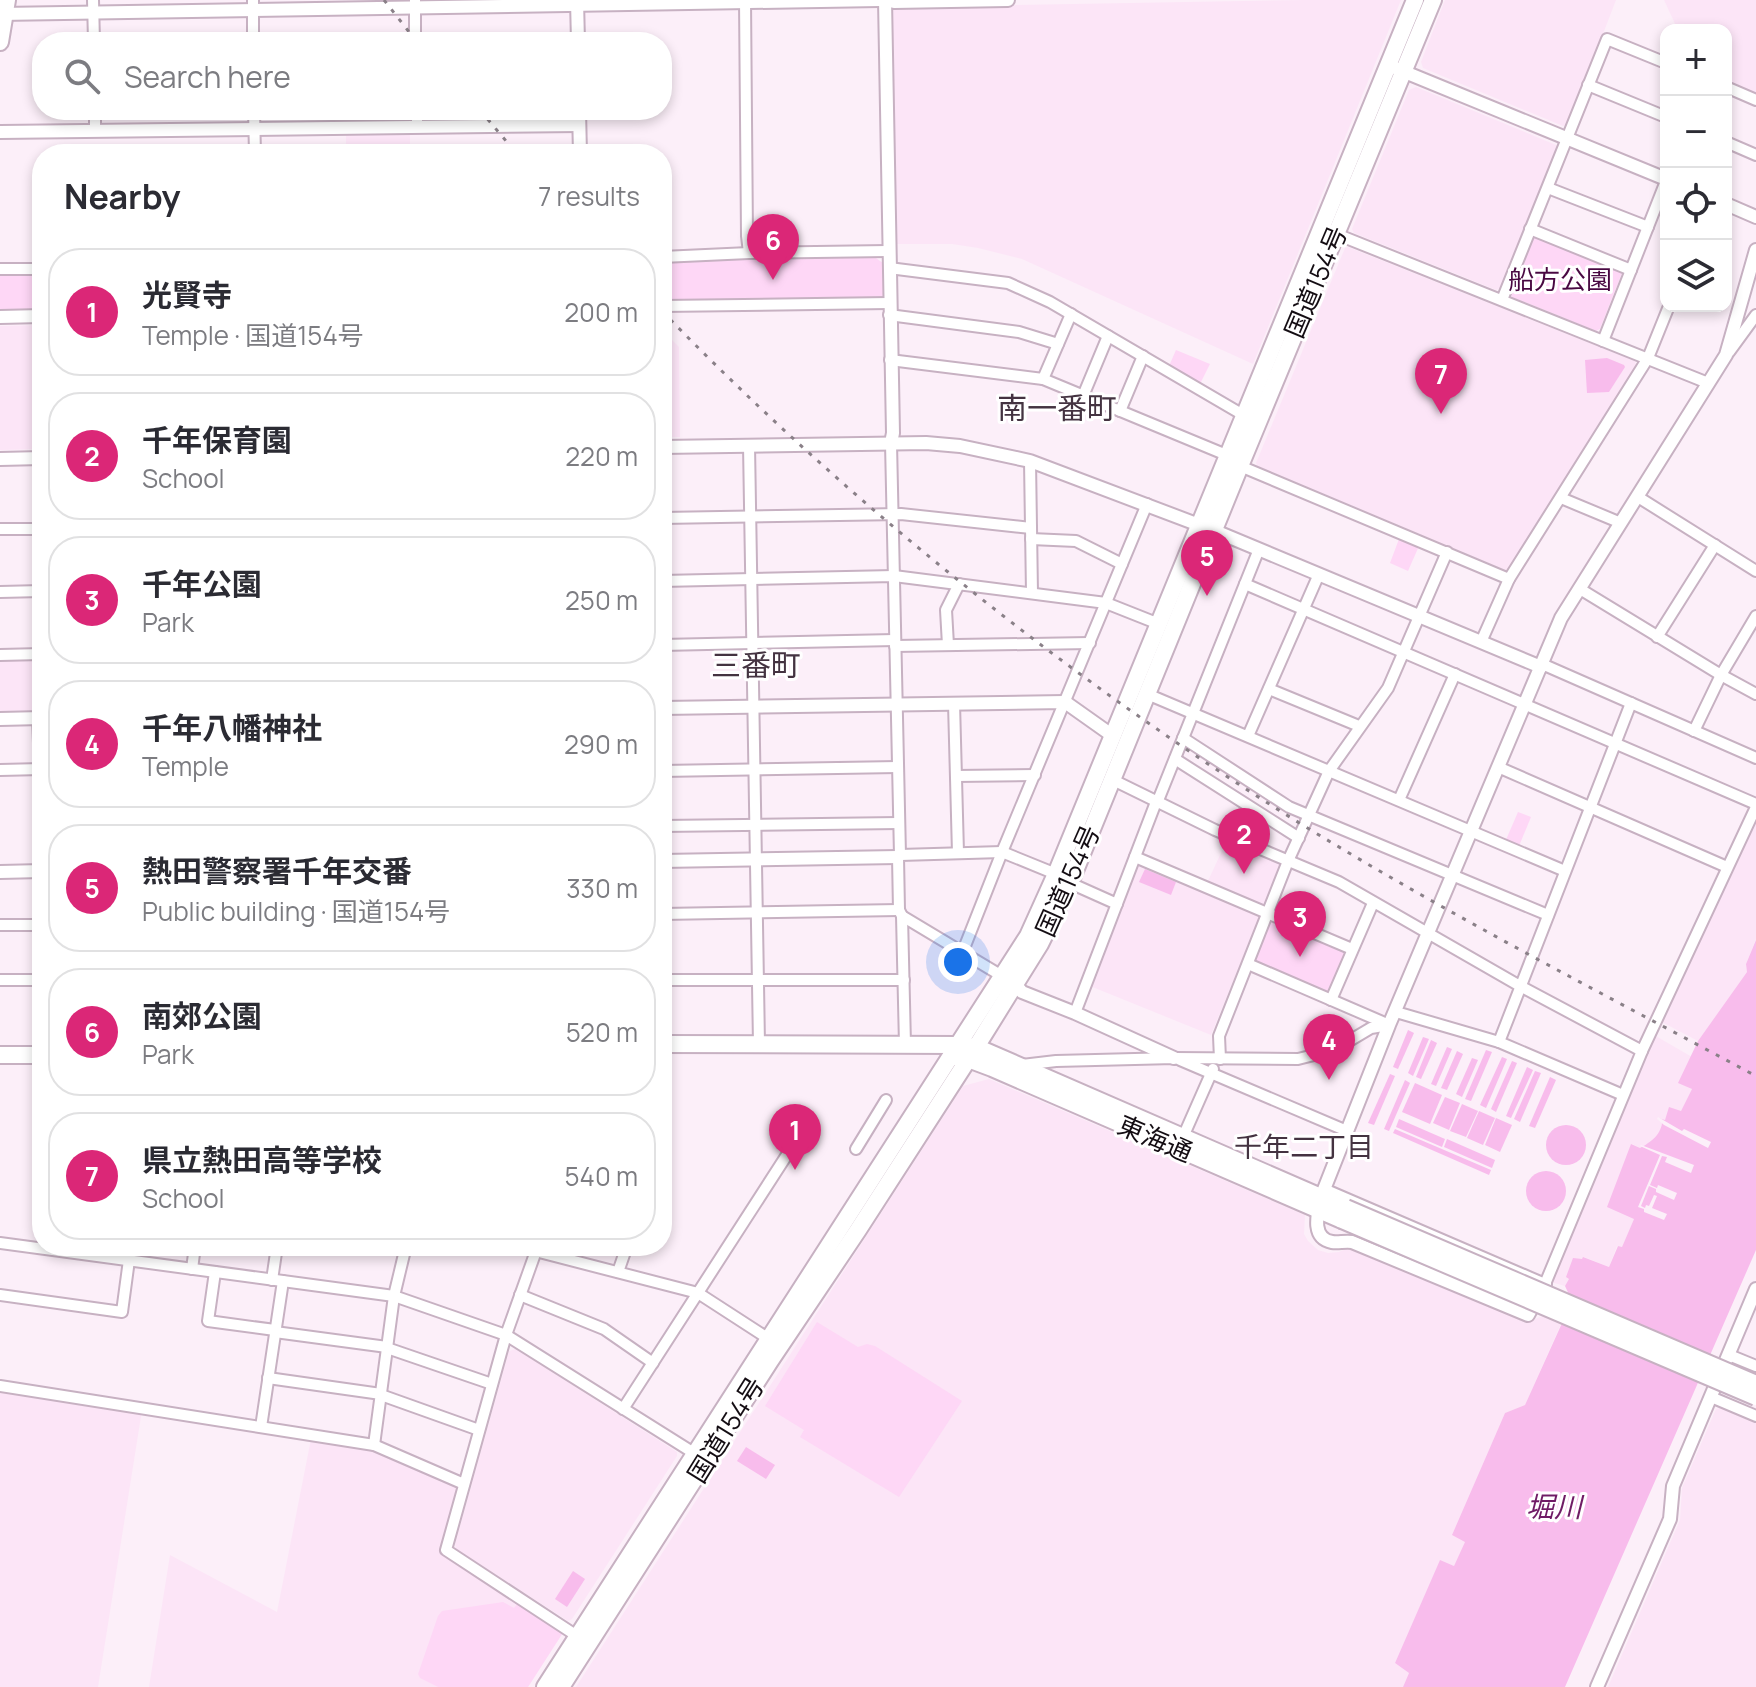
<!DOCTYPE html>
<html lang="en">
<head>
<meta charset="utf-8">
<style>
  :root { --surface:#fff; --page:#f2f2f3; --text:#2b2b33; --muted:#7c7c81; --line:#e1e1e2; --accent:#db2777 }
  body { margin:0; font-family:Manrope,"Noto Sans JP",sans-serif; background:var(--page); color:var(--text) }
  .controls { position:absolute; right:24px; top:24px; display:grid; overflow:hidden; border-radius:16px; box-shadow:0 4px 12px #0003 }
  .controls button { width:72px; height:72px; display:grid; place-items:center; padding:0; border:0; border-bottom:2px solid var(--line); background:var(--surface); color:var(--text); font:40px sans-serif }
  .you { position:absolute; left:958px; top:962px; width:28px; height:28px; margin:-20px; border:6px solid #fff; border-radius:50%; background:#1a73e8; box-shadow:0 0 0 12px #1a73e833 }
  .badge { display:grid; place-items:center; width:52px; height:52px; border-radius:50%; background:var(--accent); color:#fff; font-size:26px; font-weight:700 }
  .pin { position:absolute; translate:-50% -66px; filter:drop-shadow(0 2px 4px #0008) }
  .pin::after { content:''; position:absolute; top:42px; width:28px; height:24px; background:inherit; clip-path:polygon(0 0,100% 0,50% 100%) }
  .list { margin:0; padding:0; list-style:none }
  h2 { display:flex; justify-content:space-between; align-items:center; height:104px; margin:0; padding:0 32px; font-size:34px }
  h2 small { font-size:26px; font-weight:400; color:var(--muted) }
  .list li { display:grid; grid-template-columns:52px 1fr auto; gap:24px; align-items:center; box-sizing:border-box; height:128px; margin:0 16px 16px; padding:0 16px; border:2px solid var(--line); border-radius:32px }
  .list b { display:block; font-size:30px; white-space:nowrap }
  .list p { margin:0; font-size:26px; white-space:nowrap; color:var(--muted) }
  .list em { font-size:26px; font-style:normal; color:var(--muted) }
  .icon { flex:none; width:44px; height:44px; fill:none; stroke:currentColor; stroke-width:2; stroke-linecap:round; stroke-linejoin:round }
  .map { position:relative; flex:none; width:1756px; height:1687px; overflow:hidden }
  .search { position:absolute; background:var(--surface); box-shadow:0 4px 12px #0003; left:32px; top:32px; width:640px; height:88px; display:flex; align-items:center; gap:20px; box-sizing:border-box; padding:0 28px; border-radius:32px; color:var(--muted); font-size:30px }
  .panel { position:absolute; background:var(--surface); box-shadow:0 4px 12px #0003; left:32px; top:144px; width:640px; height:1112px; border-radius:32px }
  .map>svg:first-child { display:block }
</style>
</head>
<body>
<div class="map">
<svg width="1756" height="1687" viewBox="0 0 1756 1687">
  <rect width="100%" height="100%" fill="#fceff9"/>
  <g fill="#fce5f7">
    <polygon points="1304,0 1401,0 1253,364 1022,259 978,248 952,244 896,244 892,11 896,7"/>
    <polygon points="1445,0 1616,0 1568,125 1563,126 1423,68 1421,62"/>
    <polygon points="1664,0 1756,0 1756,95 1726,83 1726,30 1678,30"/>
    <polygon points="1416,87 1556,145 1557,149 1501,288 1496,290 1354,233 1352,229 1409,90"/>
    <polygon points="410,134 410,154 346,154 346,135"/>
    <polygon points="1348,247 1635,361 1636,365 1510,569 1505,570 1257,466 1256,463 1345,248"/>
    <polygon points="42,325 42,449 0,450 0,326"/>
    <polygon points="662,330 679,347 680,437 662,437"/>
    <rect x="0" y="658" width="42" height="57"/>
    <polygon points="1756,817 1756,939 1746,964 1747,972 1698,1041 1660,1021"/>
    <polygon points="1227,840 1279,863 1281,866 1265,904 1262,906 1207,883"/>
    <polygon points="1140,863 1259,913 1260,916 1211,1035 1090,986 1136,864"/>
    <polygon points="1654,1035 1692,1057 1679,1082 1692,1089 1681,1111 1667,1116 1665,1120 1662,1121 1660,1132 1650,1142 1640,1148 1632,1144 1634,1219 1622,1247 1617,1246 1609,1267 1584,1257 1565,1286 1551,1282"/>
    <polygon points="989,1079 1305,1215 1304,1234 1308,1241 1318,1250 1328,1253 1339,1252 1348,1248 1390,1261 1530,1321 1545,1315 1561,1324 1525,1405 1505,1413 1452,1535 1466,1541 1454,1566 1440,1561 1395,1663 1409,1673 1403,1687 576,1687 963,1086"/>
    <polygon points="516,1349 677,1452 677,1456 572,1619 568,1621 456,1549 455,1544 509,1351"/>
    <polygon points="0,1391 142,1410 98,1687 0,1687"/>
    <polygon points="1723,1407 1756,1422 1756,1687 1608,1687 1680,1520 1682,1488 1716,1409"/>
    <polygon points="311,1439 378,1450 455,1484 459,1490 441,1552 564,1631 528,1687 149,1687 170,1555 277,1612"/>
  </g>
  <g fill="#fed7f6">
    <polygon points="1537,235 1621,269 1622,273 1600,329 1596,331 1512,297 1510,293 1533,237"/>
    <polygon points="873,256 883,263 884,266 884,295 878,299 662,303 662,262"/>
    <polygon points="42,273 42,313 0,313 0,274"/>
    <polygon points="1176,350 1210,364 1199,386 1169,366"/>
    <polygon points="1399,539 1419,546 1408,571 1390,563"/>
    <polygon points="1518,812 1531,817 1519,846 1505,842"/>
    <polygon points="1274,919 1344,949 1346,953 1329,992 1326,994 1256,964 1254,960 1270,921"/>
    <polygon points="817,1322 858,1347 867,1344 875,1346 962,1401 899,1497 800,1437 804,1430 765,1406"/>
    <polygon points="503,1602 514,1608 519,1602 564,1631 528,1687 438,1687 420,1678 418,1674 438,1616 442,1611"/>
  </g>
  <g fill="#f8bcec">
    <polygon points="1607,358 1624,365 1625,367 1609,392 1587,393 1585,360"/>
    <polygon points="1145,869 1176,882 1171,895 1139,882"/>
    <path d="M1756,940V1250L1565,1687H1403L1409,1673L1395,1663L1440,1560L1454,1566L1465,1542L1452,1535L1505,1413L1525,1405L1572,1301L1565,1286L1569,1279L1566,1277L1573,1258L1582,1259L1583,1257L1609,1267L1618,1246L1622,1247L1634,1219L1607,1207L1631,1144L1640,1148C1651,1142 1662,1134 1662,1121L1658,1119V1118L1665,1120L1669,1107L1681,1111L1692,1089L1678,1083L1698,1041L1747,972L1746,964Z"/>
    <polygon points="1408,1030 1414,1033 1398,1069 1393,1067"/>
    <polygon points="1423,1037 1429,1039 1413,1076 1408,1073"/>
    <polygon points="1431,1040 1437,1043 1421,1079 1416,1077"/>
    <polygon points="1447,1047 1452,1049 1436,1086 1431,1084"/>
    <polygon points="1486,1050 1492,1052 1471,1101 1465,1099"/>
    <polygon points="1457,1051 1463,1054 1447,1090 1441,1088"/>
    <polygon points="1502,1057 1507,1059 1486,1108 1480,1105"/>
    <polygon points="1472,1058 1478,1060 1462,1097 1456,1094"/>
    <polygon points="1512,1061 1517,1063 1496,1112 1491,1109"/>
    <polygon points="1527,1067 1533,1070 1511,1118 1506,1116"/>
    <polygon points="1535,1071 1541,1073 1520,1122 1514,1119"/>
    <polygon points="1390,1074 1395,1076 1374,1125 1368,1123"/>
    <polygon points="1550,1077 1556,1080 1535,1128 1529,1126"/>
    <polygon points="1405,1080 1410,1083 1389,1131 1384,1129"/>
    <polygon points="1415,1083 1442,1095 1430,1124 1402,1112"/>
    <polygon points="1445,1097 1460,1103 1449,1130 1433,1123"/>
    <polygon points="1462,1104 1478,1111 1466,1137 1450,1131"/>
    <polygon points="1479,1111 1495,1118 1483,1145 1467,1138"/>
    <polygon points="1496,1118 1512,1125 1500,1152 1485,1145"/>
    <polygon points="1399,1119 1445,1139 1442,1147 1396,1127"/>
    <circle cx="1566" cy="1145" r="20"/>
    <polygon points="1395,1129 1491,1170 1489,1175 1393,1133"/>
    <polygon points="1447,1139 1495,1160 1492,1168 1444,1147"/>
    <circle cx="1546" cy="1191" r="20"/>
    <polygon points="746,1447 775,1465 766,1479 737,1461"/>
    <polygon points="573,1571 585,1579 567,1607 555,1599"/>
  </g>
  <g fill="#fceff9">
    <polygon points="1658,1117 1682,1131 1684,1129 1711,1142 1708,1148 1664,1125 1657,1119"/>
    <polygon points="1641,1145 1694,1165 1691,1173 1665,1162 1667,1157 1662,1156 1650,1185 1657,1188 1658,1185 1677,1193 1674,1200 1656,1192 1656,1189 1649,1186 1641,1206 1645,1208 1646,1205 1649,1206 1654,1195 1657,1196 1652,1208 1667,1214 1664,1220 1644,1212 1644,1209 1638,1207 1660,1155 1640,1146"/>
  </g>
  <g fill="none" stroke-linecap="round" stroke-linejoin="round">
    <g stroke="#c7b1c2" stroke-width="14">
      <g id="minor">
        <polyline points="93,0 94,42"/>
        <polyline points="253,0 253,42"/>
        <polyline points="415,0 415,42"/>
        <polyline points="745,0 747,236 749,253"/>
        <polyline points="1588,85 1666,117"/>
        <polyline points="1726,87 1756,100"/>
        <polyline points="95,110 95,131"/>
        <polyline points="254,110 255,154"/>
        <polyline points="417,110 417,127"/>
        <polyline points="1726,142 1756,155"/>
        <polyline points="1548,188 1648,227"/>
        <polyline points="1530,229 1631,270"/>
        <polyline points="1336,234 1708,383"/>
        <polyline points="662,257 749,253 888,251"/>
        <polyline points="889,268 1008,283 1050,302 1245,416"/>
        <polyline points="0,269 42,269"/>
        <polyline points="1502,300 1607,39 1666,63"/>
        <polyline points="662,306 889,303"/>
        <polyline points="889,315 1019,332 1058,344"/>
        <polyline points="1603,341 1666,181"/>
        <polyline points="1729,352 1756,315"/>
        <polyline points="890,360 1043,379 1229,456"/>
        <polyline points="1043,379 1071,314"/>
        <polyline points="1083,396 1108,336"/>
        <polyline points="1120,411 1143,356"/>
        <polyline points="891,443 900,855"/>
        <polyline points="749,445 759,1044"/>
        <polyline points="1030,461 1032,593"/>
        <polyline points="1240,466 1509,579"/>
        <polyline points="1638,497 1756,571"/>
        <polyline points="1561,498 1621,523"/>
        <polyline points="662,518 901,514 1031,528"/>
        <polyline points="0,529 42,529"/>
        <polyline points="1031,539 1076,541 1122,564"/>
        <polyline points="662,581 894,576 1106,603 1159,624"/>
        <polyline points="1245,584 1756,804"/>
        <polyline points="1580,589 1721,675 1756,694"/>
        <polyline points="0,592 42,591"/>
        <polyline points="1657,637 1715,545"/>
        <polyline points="1481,642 1509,579 1648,358 1669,306"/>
        <polyline points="662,645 895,640"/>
        <polyline points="948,645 946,610 959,584"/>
        <polyline points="895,646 1090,643"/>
        <polyline points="0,655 42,654"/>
        <polyline points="1542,664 1756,758"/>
        <polyline points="1269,689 1359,726"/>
        <polyline points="1147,694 1565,871"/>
        <polyline points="954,703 958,853"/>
        <polyline points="38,719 42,815"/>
        <polyline points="1694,731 1721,675 1756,616"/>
        <polyline points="1248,736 1319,574"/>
        <polyline points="1183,738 1289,807 1548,915"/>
        <polyline points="1175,759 1299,838"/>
        <polyline points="1498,767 1727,867"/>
        <polyline points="0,770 42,769"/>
        <polyline points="662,771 898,767"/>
        <polyline points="956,776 1035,775"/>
        <polyline points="1111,779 1215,830 1339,882 1520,986 1642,1051"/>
        <polyline points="1399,800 1455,674"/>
        <polyline points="1157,803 1259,549"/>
        <polyline points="662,826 899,823"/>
        <polyline points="1135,857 1352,949"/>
        <polyline points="1070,883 1117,904"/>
        <polyline points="662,914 899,910"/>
        <polyline points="902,916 1002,976"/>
        <polyline points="0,925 42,925"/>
        <polyline points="963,951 1002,852 1147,504"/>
        <polyline points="1248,964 1387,1024"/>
        <polyline points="0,980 42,980"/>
        <polyline points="662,980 904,980"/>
        <polyline points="1331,1000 1373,903"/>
        <polyline points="1396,1012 1499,1042 1623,1095"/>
        <polyline points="1075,1013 1156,802"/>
        <polyline points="1499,1042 1631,703"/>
        <polyline points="905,1045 902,916 899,910 898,857 900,855 1002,852 1056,874"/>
        <polyline points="1220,1059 1219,1036 1288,861 1329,771 1388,688 1447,552"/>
        <polyline points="1180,1060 1347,1131"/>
        <polyline points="1022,1065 1056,1061 1174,1058 1298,1059 1334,1050 1371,1028 1389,1025"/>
        <polyline points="1183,1137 1213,1069"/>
        <polyline points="856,1149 886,1100"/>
        <polyline points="1324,1189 1545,1284 1642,1051 1756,807"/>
        <polyline points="0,1243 394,1296 506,1335 697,1455"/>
        <polyline points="516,1246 698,1293 769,1339"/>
        <polyline points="536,1246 536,1251 506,1335 446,1550 577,1636"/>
        <polyline points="192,1269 195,1246"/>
        <polyline points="215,1272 208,1321 275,1330"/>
        <polyline points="618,1272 627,1246"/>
        <polyline points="272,1280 277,1246"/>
        <polyline points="0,1295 122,1312 129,1260"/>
        <polyline points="520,1295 604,1329 653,1363"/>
        <polyline points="275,1332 387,1347"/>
        <polyline points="387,1348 492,1384"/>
        <polyline points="1729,1355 1756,1366"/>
        <polyline points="268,1378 381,1394"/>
        <polyline points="0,1386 374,1445 464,1484"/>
        <polyline points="381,1395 479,1430"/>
        <polyline points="1711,1397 1756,1416"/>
        <polyline points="623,1409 792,1147"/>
        <polyline points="261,1427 283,1281"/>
        <polyline points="374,1445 394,1296 406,1246"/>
      </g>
    </g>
    <g stroke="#c7b1c2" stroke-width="16">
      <g id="tertiary">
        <polyline points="577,0 578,42"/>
        <polyline points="885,0 893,433 891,443"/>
        <polyline points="885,0 894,2 1008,0"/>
        <polyline points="0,14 880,0"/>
        <polyline points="1395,68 1666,179"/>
        <polyline points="579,110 580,154"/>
        <polyline points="0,132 579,125"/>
        <polyline points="1726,204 1756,217"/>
        <polyline points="0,317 42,316"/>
        <polyline points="662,447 926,443 960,446 1030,461 1215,531 1541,667"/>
        <polyline points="0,459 42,458"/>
        <polyline points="662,708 1065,702 1113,736"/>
        <polyline points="0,719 42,718"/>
        <polyline points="662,861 898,857"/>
        <polyline points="0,872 42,871"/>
        <polyline points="1015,984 1022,992 1075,1013 1174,1058"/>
        <path d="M1545,1284L1528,1315L1352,1242C1345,1241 1338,1243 1332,1242C1310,1238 1318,1212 1321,1197L1389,1025L1561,618L1726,355L1756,250"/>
        <polyline points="1597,1687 1670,1519 1673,1486 1756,1289"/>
      </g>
    </g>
    <g stroke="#c7b1c2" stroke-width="20">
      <g id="primary">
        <polyline points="0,42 7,0"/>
        <polyline points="662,1044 957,1045 976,1047 1346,1208"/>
        <polyline points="0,1055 42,1055"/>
        <polyline points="956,1057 968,1059 992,1068 1342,1220"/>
      </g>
    </g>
    <g stroke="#c7b1c2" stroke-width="20">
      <g id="trunk">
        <polyline points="545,1687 1028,936 1056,874 1415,0"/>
        <polyline points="561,1687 770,1361 858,1230 976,1047 1040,944 1070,883 1240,466 1433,0"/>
      </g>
    </g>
    <g stroke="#c7b1c2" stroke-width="22">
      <polyline id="motorway" points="0,5 1,0"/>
    </g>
    <use href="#minor" stroke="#fff" stroke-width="10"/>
    <use href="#tertiary" stroke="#fff" stroke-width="12"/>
    <use href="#primary" stroke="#fff" stroke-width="16"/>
    <use href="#trunk" stroke="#fff" stroke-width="16"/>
    <use href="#motorway" stroke="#fff" stroke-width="18"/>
    <g stroke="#8a8088" stroke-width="3" stroke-dasharray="4 8" stroke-linecap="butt">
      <polyline points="384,0 417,42"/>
      <polyline points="480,110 517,154"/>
      <path d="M662,311C845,500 1062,673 1285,814C1437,909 1598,991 1756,1076"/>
    </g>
    <g stroke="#c7b1c2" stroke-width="20" stroke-linecap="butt">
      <g id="primary-bridge">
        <polyline points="1346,1208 1756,1384"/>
        <polyline points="1342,1220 1756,1397"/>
      </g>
    </g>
    <use href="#primary-bridge" stroke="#fff" stroke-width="16"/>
  </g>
  <g text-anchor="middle" stroke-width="6" stroke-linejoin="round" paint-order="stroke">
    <g font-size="26" fill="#490842" stroke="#fff">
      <text x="1560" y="289">船方公園</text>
    </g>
    <g font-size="26" fill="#140d13" stroke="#fff">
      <text transform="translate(1316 282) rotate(-67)" y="9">国道154号</text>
      <text transform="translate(1068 881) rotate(-66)" y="9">国道154号</text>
      <text transform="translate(1155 1139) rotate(23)" y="9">東海通</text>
      <text transform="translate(726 1430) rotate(-58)" y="9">国道154号</text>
    </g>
    <g font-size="28" fill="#443341" stroke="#fff">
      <text x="1304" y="1157">千年二丁目</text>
    </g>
    <g font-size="28" font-style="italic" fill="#6f1b65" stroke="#fff">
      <text x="1554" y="1517">堀川</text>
    </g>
    <g font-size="30" fill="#443341" stroke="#fff">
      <text x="1057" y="419">南一番町</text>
      <text x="756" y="676">三番町</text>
    </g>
  </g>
</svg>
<div class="controls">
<button>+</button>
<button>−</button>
<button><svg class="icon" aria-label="locate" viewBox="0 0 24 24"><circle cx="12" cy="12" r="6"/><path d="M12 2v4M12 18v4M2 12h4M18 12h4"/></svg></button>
<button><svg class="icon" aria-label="layers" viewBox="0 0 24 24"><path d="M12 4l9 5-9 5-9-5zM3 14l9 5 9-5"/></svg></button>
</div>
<div class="you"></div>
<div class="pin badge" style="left:795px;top:1170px">1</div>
<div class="pin badge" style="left:1244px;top:874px">2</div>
<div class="pin badge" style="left:1300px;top:957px">3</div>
<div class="pin badge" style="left:1329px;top:1080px">4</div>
<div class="pin badge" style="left:1207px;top:596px">5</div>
<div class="pin badge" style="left:773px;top:280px">6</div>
<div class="pin badge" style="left:1441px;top:414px">7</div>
<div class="search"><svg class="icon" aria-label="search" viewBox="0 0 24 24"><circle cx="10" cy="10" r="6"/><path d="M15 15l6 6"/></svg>Search here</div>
<section class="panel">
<h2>Nearby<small>7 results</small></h2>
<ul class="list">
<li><span class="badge">1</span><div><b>光賢寺</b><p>Temple · 国道154号</p></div><em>200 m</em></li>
<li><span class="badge">2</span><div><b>千年保育園</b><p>School</p></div><em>220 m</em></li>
<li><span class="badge">3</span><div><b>千年公園</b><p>Park</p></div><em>250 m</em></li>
<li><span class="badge">4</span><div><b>千年八幡神社</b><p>Temple</p></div><em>290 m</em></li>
<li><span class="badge">5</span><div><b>熱田警察署千年交番</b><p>Public building · 国道154号</p></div><em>330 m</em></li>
<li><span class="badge">6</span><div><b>南郊公園</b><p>Park</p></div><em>520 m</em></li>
<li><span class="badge">7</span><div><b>県立熱田高等学校</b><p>School</p></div><em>540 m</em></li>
</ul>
</section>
</div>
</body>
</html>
